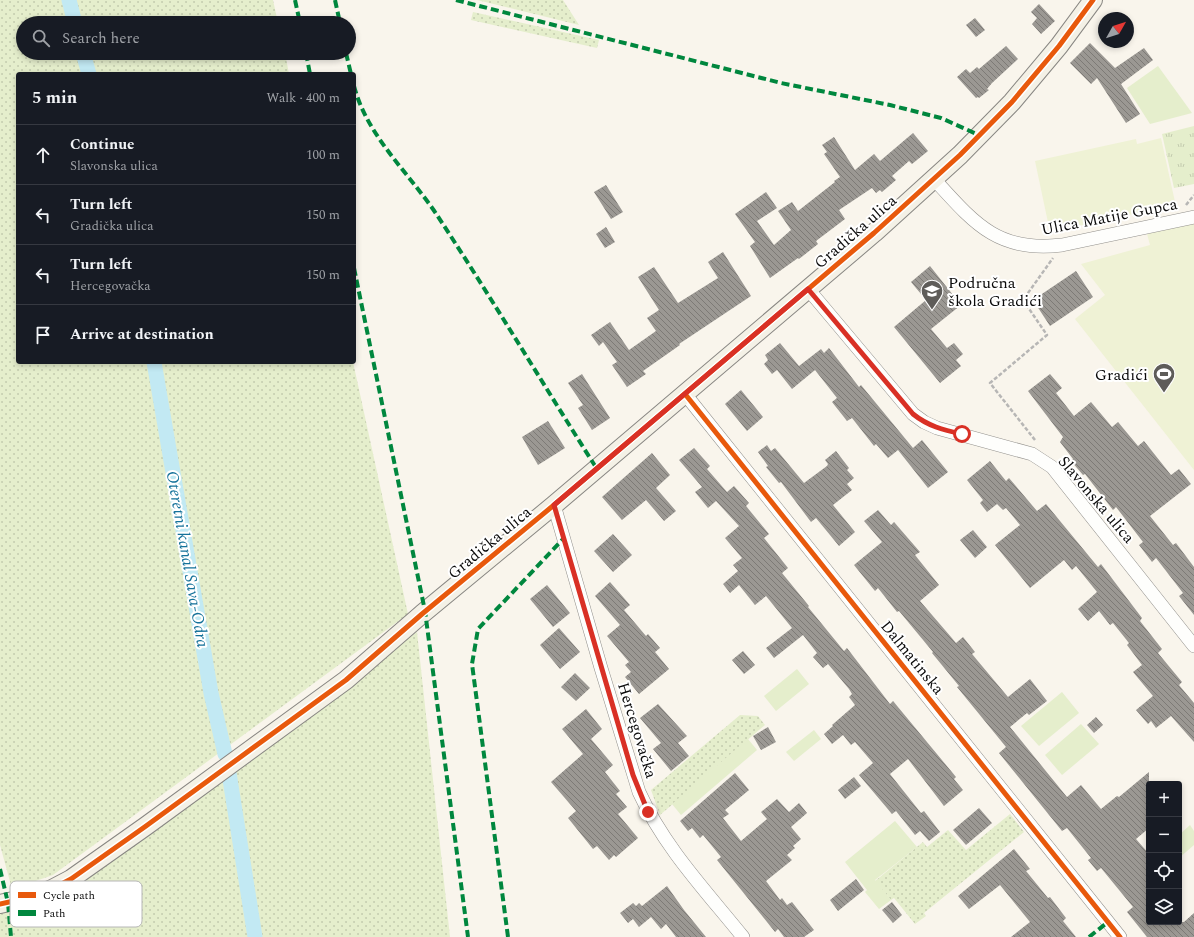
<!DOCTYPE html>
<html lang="en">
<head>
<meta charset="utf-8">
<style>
  :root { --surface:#171b24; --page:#242831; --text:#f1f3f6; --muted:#9ea1a6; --line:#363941 }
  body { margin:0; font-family:Spectral,serif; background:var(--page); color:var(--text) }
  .controls { position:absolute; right:12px; bottom:12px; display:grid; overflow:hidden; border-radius:4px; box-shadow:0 2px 6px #0003 }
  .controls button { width:36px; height:36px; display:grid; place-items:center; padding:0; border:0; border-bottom:1px solid var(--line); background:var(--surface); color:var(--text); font:20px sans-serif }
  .compass { position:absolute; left:1098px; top:12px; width:36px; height:36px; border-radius:50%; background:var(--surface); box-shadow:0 2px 6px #0003; rotate:51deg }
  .stop { position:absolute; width:12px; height:12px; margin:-9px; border:3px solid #d93025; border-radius:50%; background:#fff }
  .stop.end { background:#d93025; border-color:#fff; box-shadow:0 1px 4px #0008 }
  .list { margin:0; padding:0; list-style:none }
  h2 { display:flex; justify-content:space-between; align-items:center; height:52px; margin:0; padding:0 16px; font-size:17px }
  h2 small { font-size:13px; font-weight:400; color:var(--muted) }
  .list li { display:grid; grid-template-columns:26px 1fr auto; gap:12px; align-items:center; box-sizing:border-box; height:60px; padding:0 16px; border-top:1px solid var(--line) }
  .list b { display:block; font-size:15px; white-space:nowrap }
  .list p { margin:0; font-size:13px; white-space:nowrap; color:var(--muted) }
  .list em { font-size:13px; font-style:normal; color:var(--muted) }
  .icon { flex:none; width:22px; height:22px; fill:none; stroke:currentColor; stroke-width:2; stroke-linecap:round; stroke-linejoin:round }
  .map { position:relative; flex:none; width:1194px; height:937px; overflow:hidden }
  .search { position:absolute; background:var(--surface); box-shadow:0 2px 6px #0003; left:16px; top:16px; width:340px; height:44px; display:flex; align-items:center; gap:10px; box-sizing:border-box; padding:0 14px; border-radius:22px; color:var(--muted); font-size:15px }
  .panel { position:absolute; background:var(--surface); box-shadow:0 2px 6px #0003; left:16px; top:72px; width:340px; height:292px; border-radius:4px }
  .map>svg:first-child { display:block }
</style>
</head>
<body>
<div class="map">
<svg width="1194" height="937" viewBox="0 0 1194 937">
  <defs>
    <pattern id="grass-dots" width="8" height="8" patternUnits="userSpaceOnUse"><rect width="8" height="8" fill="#e5eecc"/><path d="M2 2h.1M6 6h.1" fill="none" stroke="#c3cbae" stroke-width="1.8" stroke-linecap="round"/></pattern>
    <pattern id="park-tufts" width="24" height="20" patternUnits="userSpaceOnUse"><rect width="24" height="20" fill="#e5eecc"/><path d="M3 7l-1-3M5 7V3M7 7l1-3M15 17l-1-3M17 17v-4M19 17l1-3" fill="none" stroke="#c3cbae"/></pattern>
    <pattern id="building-back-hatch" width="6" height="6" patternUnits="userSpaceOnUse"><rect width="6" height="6" fill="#9b9893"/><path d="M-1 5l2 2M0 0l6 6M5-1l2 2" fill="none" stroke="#7d7a76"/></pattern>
  </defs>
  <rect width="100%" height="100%" fill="#f9f5ec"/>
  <g fill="url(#grass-dots)">
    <polygon points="0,0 273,0 278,23 23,23 23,53 285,53 289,74 18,74 18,362 353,362 408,614 53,875 12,889 0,845"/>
    <polygon points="477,0 563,0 579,25"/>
    <polygon points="473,12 599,40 597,48 471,20"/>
    <polygon points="417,632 450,937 0,937 0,912 23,910 68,893"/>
    <polygon points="740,715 758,716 765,725 660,815 651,790"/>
    <polygon points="1010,814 1024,832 924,913 926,916 915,924 894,898 891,900 875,881 923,842 927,847 948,830 966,850"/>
  </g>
  <polygon fill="url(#park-tufts)" points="1194,126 1194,184 1174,188 1162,134"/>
  <g fill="#e5eecc">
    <polygon points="1158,66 1192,113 1150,124 1127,88"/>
    <polygon points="797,669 809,684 776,711 764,696"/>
    <polygon points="1062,692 1079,713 1039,746 1021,726"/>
    <polygon points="1081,724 1099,744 1062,775 1045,755"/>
    <polygon points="814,730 821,739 794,761 786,752"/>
    <polygon points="748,739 757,750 681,815 672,804"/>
    <polygon points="895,821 917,847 875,880 891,900 879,909 865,892 867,890 845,862"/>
    <polygon points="1190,825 1194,831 1194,845 1179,858 1179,835"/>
  </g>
  <g fill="#eff2d5">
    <polygon points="1161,138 1175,202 1151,208 1151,210 1050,232 1035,161 1136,139 1137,144"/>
    <polygon points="1194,222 1194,470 1075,319 1105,295 1081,264 1150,245 1147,234"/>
  </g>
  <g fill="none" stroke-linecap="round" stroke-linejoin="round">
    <g stroke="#c2e9f3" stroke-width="15">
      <polyline points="69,0 75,23"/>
      <polyline points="83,53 89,74"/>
      <polyline points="154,362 211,693 225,754"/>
      <polyline points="229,773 255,937"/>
    </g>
  </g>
  <g fill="url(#building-back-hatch)">
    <polygon points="1039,4 1055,21 1041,34 1032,24 1037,18 1031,12"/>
    <polygon points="975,18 985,30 976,37 966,25"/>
    <polygon points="1090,43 1115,68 1144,48 1153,60 1121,84 1140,114 1126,123 1097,78 1091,84 1070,63"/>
    <polygon points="1006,46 1018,59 992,83 987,89 989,90 979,98 978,97 976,98 957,77 966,69 970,73 977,67 979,69"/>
    <polygon points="913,133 928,151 912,164 909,161 892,176 896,180 882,192 880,190 876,193 872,188 839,210 845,219 816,241 818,244 799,259 798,258 770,278 750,246 755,242 735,214 766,192 777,208 757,221 774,245 791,230 778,211 792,202 798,211 835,182 834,181 840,177 824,154 827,152 822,145 834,137 855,170 874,154 880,161"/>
    <polygon points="606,185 623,212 611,219 594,192"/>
    <polygon points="606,227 615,242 605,248 596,234"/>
    <polygon points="723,252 751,296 679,344 680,345 643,371 646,374 627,387 612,365 617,362 603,342 599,346 591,335 610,322 629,350 656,331 647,318 659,310 638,277 654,267 678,303 718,278 708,262"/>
    <polygon points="930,266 961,305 931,329 947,348 954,343 963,354 956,360 961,366 940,383 894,327 926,300 911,282"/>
    <polygon points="1076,271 1093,297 1050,326 1033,300"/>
    <polygon points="780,343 799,366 821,349 824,353 829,348 859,387 861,385 913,448 922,440 948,472 928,488 898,450 888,458 876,444 874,446 852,418 847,421 832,402 837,398 815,370 792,389 777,370 772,374 764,364 768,360 765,355"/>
    <polygon points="582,374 610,418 592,430 578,408 583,405 568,383"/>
    <polygon points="1050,374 1062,388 1056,393 1074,416 1091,402 1112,427 1118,422 1138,446 1144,441 1171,475 1179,469 1191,484 1150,516 1173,545 1176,543 1194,567 1194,615 1179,596 1183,593 1156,558 1152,562 1139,545 1143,542 1116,507 1113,510 1085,474 1083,475 1071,461 1073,459 1060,442 1063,437 1028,391"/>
    <polygon points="741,390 763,417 747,431 725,404"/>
    <polygon points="548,421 565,448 538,465 522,437"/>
    <polygon points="767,445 771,451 775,448 804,483 827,466 828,464 825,460 836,451 849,468 847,470 854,478 847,484 852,490 833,505 855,532 839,546 816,518 811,522 781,482 779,483 766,467 768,466 758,452"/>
    <polygon points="694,448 710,466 707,469 727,492 734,486 749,503 746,506 769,534 764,538 788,568 782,573 809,606 808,607 844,651 847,648 890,704 893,701 956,777 954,779 963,790 944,806 908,759 890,774 921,813 924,811 940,832 929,841 920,831 915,835 896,811 892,814 859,775 873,763 855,742 851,745 843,735 832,744 824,734 833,726 832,725 855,705 849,697 852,694 849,689 828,664 823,668 813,657 817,653 803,635 774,658 766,648 792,628 766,596 755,605 739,585 730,593 723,584 738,571 733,565 742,558 725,538 739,526 716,501 708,508 695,492 702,487 679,460"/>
    <polygon points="652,453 670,475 656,488 676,511 664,521 646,500 622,520 602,497"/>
    <polygon points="990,461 1006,481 1009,478 1037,511 1046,504 1098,567 1101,564 1142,618 1140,621 1162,649 1158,653 1182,682 1179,685 1194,703 1194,742 1171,716 1156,728 1151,721 1148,724 1136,710 1153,696 1133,672 1142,665 1127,645 1129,643 1113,623 1110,625 1099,611 1088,621 1078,609 1097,592 1076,566 1072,570 1064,560 1030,588 995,545 1020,525 1006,508 1003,510 997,504 987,512 980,503 983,500 967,480"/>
    <polygon points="878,510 891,525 894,522 920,552 915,555 939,585 920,601 951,637 956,643 963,637 975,652 972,654 1008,697 1030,679 1047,701 1029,715 1027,713 1010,727 1067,797 1081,785 1101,809 1117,796 1119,797 1149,772 1149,828 1136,839 1149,854 1149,922 1184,922 1194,913 1194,937 1147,937 1127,912 1133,907 1101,868 1097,871 1088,860 1091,858 1067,828 1062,831 999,753 1006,747 957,687 959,686 932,653 933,652 899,611 897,612 878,588 875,591 854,565 882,542 864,521"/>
    <polygon points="973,530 987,547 975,558 960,540"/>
    <polygon points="613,534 632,555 613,572 594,551"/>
    <polygon points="610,582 630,605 624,610 646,636 648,634 660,648 655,652 669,669 639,694 625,677 631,672 625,665 629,662 607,636 620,625 595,596"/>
    <polygon points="547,585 570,613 553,627 530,599"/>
    <polygon points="559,628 580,652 560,669 540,645"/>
    <polygon points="743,651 755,665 744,674 732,660"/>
    <polygon points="575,673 590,688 576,701 561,687"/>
    <polygon points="658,704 687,736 678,743 689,756 671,771 653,749 661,743 640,718"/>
    <polygon points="586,709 602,729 591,739 613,765 605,772 620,791 616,794 627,807 618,814 638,838 616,857 614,855 609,860 597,846 593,849 568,818 576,811 551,782 583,754 562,729"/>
    <polygon points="1096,717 1103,725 1094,733 1087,725"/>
    <polygon points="768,727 776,742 761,750 753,736"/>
    <polygon points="735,773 749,790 725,810 729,814 723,818 741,841 767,819 761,812 777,799 789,812 799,803 807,813 791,827 801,839 793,846 795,848 787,855 792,860 766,881 780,900 782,898 787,905 792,902 814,930 804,937 784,937 778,929 775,932 717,860 721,857 703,835 700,838 692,828 688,831 680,821"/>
    <polygon points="854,777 861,786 845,799 838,790"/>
    <polygon points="979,808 992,823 966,845 953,830"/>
    <polygon points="1014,849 1030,869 1026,871 1048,898 1050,897 1066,918 1063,921 1076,937 1011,937 1030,922 1000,885 969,909 958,896"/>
    <polygon points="856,879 864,890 838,911 830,900"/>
    <polygon points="667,886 684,910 706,937 676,937 666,924 661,929 651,917 639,927 633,919 628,923 620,913 633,903 636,906 639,903 642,906"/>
    <polygon points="892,902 902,915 893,923 882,910"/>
  </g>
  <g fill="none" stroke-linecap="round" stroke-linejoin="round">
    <g stroke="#92908c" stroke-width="14">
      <g id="street">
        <path d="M934,179C974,223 998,253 1062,245L1194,217"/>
        <polyline points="808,289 913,414 924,422 937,428 1032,454 1052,467 1194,646"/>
        <polyline points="685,394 1120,937"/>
        <path d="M554,505L601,668L639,792C664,847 706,891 743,937"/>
      </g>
    </g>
    <g stroke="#888682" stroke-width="20">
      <polyline id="secondary" points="0,904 31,897 52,889 71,879 146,826 346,680 422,614 554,505 874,233 960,155 1012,102 1059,46 1093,0"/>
    </g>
    <g stroke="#b7b6b5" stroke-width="2.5" stroke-dasharray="4 2" stroke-linecap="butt">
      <polyline points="1186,205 1194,195"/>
      <polyline points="1035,440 990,383 1047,335 1023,300 1053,258"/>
    </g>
    <use href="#street" stroke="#fefefc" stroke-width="13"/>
    <use href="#secondary" stroke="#f4f1e6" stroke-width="18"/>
    <g stroke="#00873e" stroke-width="4" stroke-dasharray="8 4" stroke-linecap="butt">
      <polyline points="295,0 300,23"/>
      <polyline points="335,0 340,23"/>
      <polyline points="456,0 781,83 890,105 941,118 981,136"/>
      <polyline points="306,53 310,74"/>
      <polyline points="346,53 351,74"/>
      <path d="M354,86C367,136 409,173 437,215C492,299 543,384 597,469"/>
      <polyline points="354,268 425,611 468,937"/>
      <polyline points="0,869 8,903 11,937"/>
      <polyline points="508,937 472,664 478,629 564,538"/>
      <polyline points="1089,937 1108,922"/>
    </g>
    <g stroke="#fff" stroke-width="8">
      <g id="cycleway">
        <polyline points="685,394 1120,937"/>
        <polyline points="0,904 31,897 52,889 71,879 146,826 346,680 422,614 554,505 874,233 960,155 1012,102 1059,46 1093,0"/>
      </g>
    </g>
    <use href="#cycleway" stroke="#e8590c" stroke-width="5"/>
  </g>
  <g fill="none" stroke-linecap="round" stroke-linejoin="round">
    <path stroke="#d93025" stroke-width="5" d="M648,812L633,775L554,505L808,289L913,414C928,426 943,430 962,434"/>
  </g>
  <defs>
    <g id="school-pin" transform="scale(1.15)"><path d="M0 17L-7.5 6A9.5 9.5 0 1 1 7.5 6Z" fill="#5e5c59" stroke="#fff"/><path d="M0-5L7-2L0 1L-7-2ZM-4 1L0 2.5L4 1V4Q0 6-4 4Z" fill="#fff"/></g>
    <g id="stadium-pin" transform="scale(1.15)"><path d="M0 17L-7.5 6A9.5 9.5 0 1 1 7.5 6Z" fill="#5e5c59" stroke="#fff"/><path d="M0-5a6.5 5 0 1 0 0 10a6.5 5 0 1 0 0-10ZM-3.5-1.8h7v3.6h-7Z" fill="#fff"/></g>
  </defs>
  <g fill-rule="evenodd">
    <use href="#school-pin" x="932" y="291"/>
    <use href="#stadium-pin" x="1164" y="374"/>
  </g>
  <g text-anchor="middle" stroke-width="4" stroke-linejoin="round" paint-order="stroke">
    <g font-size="16" fill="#0a0a0a" stroke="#fff">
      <text transform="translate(1109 216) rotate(-11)" y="6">Ulica Matije Gupca</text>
      <text transform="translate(855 231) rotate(-41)" y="6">Gradička ulica</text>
      <text transform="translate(1097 499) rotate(50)" y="6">Slavonska ulica</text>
      <text transform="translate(489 542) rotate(-40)" y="6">Gradička ulica</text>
      <text transform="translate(913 657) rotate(51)" y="6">Dalmatinska</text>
      <text transform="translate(638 730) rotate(73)" y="6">Hercegovačka</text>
    </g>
    <g font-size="16" fill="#0a0a0a" stroke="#fff" text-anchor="start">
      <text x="948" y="288">Područna<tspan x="948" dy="18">škola Gradići</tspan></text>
      <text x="1148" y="380" text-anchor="end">Gradići</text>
    </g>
    <g font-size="17" font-style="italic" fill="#15729a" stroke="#fff">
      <text transform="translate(188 559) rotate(80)" y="6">Oteretni kanal Sava-Odra</text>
    </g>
  </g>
  <rect x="10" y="881" width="132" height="46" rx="6" fill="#fff" stroke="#b6b6b6" stroke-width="1"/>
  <rect x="18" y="892" width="18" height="6" fill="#e8590c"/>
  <rect x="18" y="910" width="18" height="6" fill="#00873e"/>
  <g font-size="11" fill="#0a0a0a">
    <text x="43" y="899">Cycle path</text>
    <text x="43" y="917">Path</text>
  </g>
</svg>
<div class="controls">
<button>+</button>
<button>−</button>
<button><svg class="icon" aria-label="locate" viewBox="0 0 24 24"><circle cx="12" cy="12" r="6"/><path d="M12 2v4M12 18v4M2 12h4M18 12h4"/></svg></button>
<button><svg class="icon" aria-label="layers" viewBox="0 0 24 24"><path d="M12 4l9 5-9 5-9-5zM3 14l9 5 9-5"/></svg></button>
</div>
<svg class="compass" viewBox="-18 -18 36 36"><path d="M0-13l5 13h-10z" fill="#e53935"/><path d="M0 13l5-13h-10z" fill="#9ea1a6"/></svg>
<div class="stop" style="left:962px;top:434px"></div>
<div class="stop end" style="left:648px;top:812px"></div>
<div class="search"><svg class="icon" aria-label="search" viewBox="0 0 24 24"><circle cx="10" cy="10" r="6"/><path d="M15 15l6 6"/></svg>Search here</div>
<section class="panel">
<h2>5 min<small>Walk · 400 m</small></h2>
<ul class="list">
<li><svg class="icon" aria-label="ahead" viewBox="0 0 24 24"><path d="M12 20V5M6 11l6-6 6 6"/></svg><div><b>Continue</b><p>Slavonska ulica</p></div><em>100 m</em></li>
<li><svg class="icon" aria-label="left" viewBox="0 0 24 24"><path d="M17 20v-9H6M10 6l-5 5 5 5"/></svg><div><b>Turn left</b><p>Gradička ulica</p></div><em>150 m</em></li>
<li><svg class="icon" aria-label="left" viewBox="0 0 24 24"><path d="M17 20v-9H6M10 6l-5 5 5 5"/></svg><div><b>Turn left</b><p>Hercegovačka</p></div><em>150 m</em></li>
<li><svg class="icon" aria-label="arrive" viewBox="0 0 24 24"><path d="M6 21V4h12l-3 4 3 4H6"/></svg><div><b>Arrive at destination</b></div></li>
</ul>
</section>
</div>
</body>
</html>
